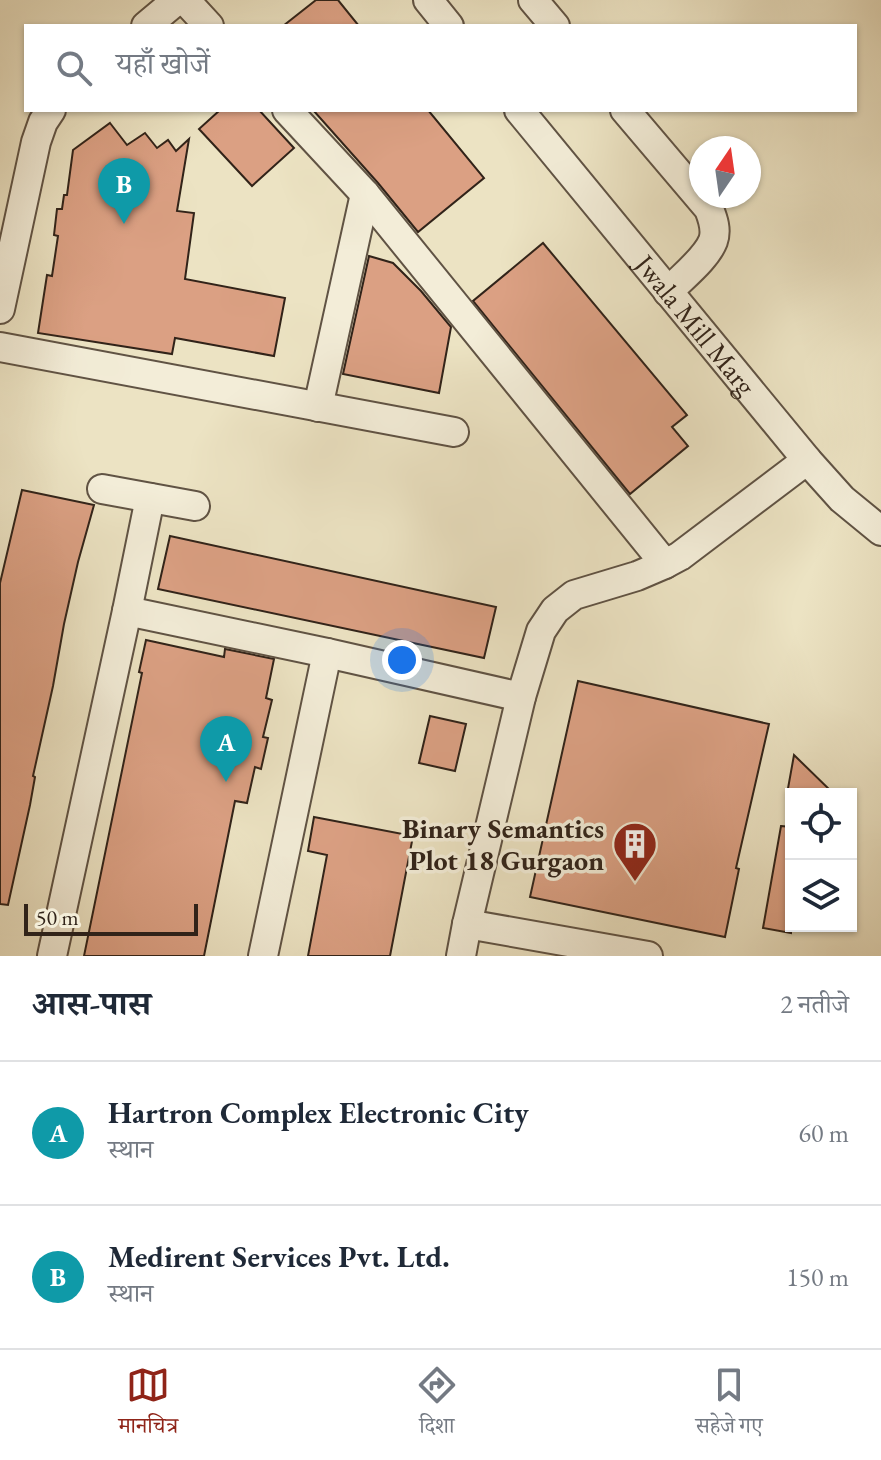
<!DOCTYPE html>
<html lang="hi">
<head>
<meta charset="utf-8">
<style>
  :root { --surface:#fff; --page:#f2f2f3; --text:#1f2937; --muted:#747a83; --line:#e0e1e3; --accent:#8f2418 }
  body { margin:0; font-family:"EB Garamond","Noto Serif Devanagari",serif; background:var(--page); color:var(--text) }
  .controls { position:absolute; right:24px; bottom:24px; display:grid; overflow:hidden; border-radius:0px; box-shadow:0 2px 6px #0004 }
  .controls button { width:72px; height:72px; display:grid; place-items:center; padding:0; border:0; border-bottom:2px solid var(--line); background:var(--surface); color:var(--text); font:40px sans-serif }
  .compass { position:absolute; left:689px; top:136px; width:72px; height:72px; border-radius:50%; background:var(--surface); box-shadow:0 2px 6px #0004; rotate:13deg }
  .scale { position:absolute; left:24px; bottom:20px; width:174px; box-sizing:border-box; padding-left:8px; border:4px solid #312319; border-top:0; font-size:22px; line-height:28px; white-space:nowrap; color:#312319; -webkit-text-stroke:6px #f3edd8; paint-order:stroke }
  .you { position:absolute; left:402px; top:660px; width:28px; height:28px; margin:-20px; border:6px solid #fff; border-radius:50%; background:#1a73e8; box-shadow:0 0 0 12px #1a73e833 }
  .badge { display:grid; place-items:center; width:52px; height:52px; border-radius:50%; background:var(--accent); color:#fff; font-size:26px; font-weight:700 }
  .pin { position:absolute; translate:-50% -66px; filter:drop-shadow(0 2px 4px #0008) }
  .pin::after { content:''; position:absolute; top:42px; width:28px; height:24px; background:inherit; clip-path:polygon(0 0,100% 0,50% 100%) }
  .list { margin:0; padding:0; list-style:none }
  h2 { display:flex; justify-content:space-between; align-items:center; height:104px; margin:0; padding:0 32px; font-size:34px }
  h2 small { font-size:26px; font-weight:400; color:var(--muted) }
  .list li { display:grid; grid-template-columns:52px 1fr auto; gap:24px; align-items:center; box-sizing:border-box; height:144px; padding:0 32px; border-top:2px solid var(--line) }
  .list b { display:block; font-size:30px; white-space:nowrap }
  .list p { margin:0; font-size:26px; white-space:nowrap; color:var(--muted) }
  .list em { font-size:26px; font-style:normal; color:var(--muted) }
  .icon { flex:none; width:44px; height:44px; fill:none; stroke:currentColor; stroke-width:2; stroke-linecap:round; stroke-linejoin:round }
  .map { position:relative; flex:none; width:881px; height:956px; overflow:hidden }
  .search { position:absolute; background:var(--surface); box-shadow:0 2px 6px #0004; left:24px; right:24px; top:24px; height:88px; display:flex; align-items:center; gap:20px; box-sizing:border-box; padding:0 28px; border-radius:0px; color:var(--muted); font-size:30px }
  .sheet { height:392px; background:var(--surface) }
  nav { display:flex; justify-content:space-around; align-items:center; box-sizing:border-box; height:112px; border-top:2px solid var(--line); background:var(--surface); font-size:22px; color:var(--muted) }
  nav a { display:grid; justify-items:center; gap:4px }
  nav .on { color:var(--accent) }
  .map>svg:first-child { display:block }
</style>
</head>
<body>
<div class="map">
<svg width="881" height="956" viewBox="0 0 881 956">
  <rect width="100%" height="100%" fill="#ece3c3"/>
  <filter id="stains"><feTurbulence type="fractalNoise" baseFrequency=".0025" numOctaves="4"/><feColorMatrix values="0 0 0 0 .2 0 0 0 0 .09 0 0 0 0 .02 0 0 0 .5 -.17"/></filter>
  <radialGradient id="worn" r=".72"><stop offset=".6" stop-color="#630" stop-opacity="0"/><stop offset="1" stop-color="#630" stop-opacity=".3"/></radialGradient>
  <g fill="#dba083" stroke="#312319" stroke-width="2">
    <polygon points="316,0 338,0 359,26 283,26"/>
    <polygon points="220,110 259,110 294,148 252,186 199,129"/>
    <polygon points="313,110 428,110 484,178 418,232 378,183"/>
    <polygon points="110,123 127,145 145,133 157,148 168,140 176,151 189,139 177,211 194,213 185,279 285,298 274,356 175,338 172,354 38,333 47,275 52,276 58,236 54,235 57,209 62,209 64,195 67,195 73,150"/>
    <polygon points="543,243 687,415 672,427 688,446 630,494 473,301"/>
    <polygon points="369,256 393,263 421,291 451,327 439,393 343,374"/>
    <polygon points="22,490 94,505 78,562 64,624 53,686 33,776 35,777 30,805 8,905 0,904 0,583"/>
    <polygon points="170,536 496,607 484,658 158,589"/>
    <polygon points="146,640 224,657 225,649 274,659 266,698 272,700 263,737 268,738 261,769 255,767 247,803 235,801 204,956 84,956 142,673 139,672"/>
    <polygon points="578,681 769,724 736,868 739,869 725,937 530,897"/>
    <polygon points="430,716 466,724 455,771 419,763"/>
    <polygon points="794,755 834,794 787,794"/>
    <polygon points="314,817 413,836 390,956 308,956 327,855 308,851"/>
    <polygon points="781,826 791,827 791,933 763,928"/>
  </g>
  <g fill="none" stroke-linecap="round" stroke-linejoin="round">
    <g stroke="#605344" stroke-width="32">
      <g id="minor">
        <polyline points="185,0 209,26"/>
        <polyline points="428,0 449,26"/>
        <polyline points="533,0 555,26"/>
        <polyline points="146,26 177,0"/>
        <polyline points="287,110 365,194 665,564"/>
        <path id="s1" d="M519,110L807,460L842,499L881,531"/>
        <path d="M625,110L709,209C713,219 717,230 713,241C706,259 681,278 668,292"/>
        <polyline points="0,309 36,142 43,122 51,110"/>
        <polyline points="0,347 454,432"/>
        <polyline points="318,407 365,194"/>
        <polyline points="102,489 195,506"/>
        <polyline points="127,611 327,653 521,697"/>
        <polyline points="467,924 648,956"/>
        <polyline points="52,956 127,611 150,498"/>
        <polyline points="263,956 327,653"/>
        <polyline points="461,956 467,924 521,697 541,631 555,610 574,595 637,576 665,564 680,556 807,460"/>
      </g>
    </g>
    <use href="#minor" stroke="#f3edd8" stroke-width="28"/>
  </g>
  <defs>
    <g id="building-pin" transform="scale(2.3)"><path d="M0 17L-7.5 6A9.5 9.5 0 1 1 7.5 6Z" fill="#8f2418" stroke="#f3edd8"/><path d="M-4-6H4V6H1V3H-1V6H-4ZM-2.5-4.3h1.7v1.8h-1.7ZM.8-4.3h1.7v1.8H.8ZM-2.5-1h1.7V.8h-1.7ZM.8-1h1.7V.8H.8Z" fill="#fff"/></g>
  </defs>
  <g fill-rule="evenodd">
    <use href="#building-pin" x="635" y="844"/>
  </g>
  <g text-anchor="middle" stroke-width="7" stroke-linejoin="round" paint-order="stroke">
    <g font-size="28" fill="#312319" stroke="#f3edd8">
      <text dy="10" stroke="none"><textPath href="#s1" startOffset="278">Jwala Mill Marg</textPath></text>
    </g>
    <g font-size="28" font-weight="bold" fill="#312319" stroke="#f3edd8" text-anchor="end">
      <text x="604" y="838">Binary Semantics<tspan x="604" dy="32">Plot 18 Gurgaon</tspan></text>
    </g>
  </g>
  <rect width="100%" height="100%" filter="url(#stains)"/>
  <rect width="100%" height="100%" fill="url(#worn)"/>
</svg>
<div class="controls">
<button><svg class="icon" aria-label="locate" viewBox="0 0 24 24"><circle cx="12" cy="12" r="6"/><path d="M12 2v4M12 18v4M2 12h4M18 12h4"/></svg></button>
<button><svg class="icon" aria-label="layers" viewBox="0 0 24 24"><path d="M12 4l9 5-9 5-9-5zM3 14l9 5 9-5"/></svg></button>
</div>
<svg class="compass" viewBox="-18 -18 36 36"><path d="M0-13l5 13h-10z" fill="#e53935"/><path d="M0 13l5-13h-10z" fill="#747a83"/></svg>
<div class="scale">50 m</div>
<div class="you"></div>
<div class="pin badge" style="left:226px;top:782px;background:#0f9aa8">A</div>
<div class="pin badge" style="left:124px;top:224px;background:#0f9aa8">B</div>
<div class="search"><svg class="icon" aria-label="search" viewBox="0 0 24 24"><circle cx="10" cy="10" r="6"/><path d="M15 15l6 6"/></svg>यहाँ खोजें</div>
</div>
<section class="sheet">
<h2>आस-पास<small>2 नतीजे</small></h2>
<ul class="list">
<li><span class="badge" style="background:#0f9aa8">A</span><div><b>Hartron Complex Electronic City</b><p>स्थान</p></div><em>60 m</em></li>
<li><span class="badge" style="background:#0f9aa8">B</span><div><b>Medirent Services Pvt. Ltd.</b><p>स्थान</p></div><em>150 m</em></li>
</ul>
</section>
<nav>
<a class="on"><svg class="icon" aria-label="map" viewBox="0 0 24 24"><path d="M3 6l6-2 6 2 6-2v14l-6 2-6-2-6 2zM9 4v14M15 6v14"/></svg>मानचित्र</a>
<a><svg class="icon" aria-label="directions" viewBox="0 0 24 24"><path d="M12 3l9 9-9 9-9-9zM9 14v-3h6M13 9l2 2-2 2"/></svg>दिशा</a>
<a><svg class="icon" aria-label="saved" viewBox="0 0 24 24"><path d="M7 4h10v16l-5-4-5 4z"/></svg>सहेजे गए</a>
</nav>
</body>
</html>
